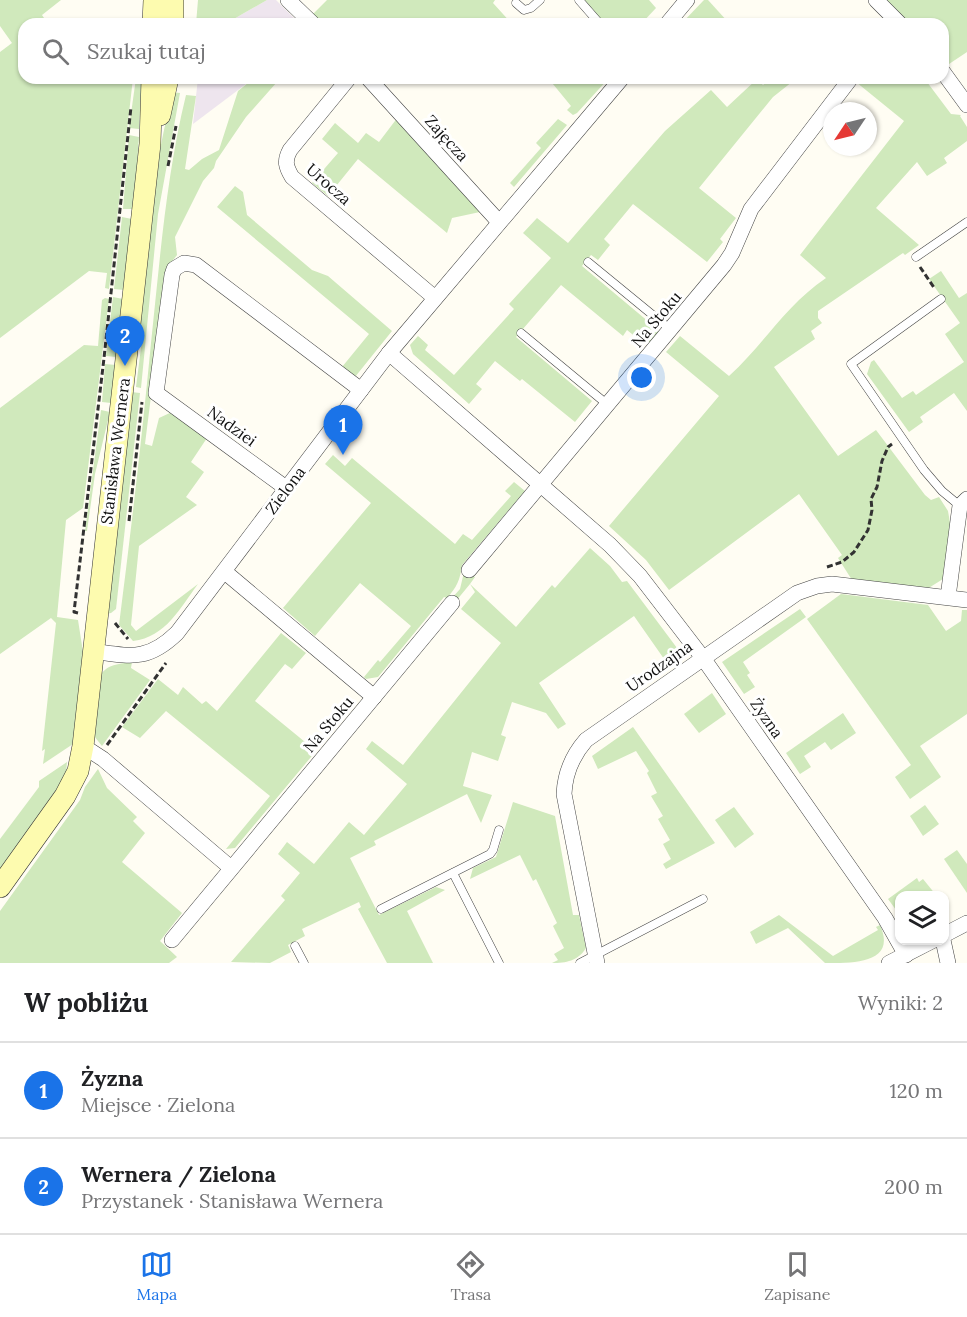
<!DOCTYPE html>
<html lang="pl">
<head>
<meta charset="utf-8">
<style>
  :root { --surface:#fff; --page:#f2f2f2; --text:#202124; --muted:#757577; --line:#e0e0e0; --accent:#1a73e8 }
  body { margin:0; font-family:Lora,serif; background:var(--page); color:var(--text) }
  .controls { position:absolute; right:18px; bottom:18px; display:grid; overflow:hidden; border-radius:12px; box-shadow:0 2px 4px #0004 }
  .controls button { width:54px; height:54px; display:grid; place-items:center; padding:0; border:0; border-bottom:2px solid var(--line); background:var(--surface); color:var(--text); font:30px sans-serif }
  .compass { position:absolute; left:823px; top:102px; width:54px; height:54px; border-radius:50%; background:var(--surface); box-shadow:0 2px 4px #0004; rotate:235deg }
  .you { position:absolute; left:642px; top:378px; width:21px; height:21px; margin:-15px; border:4px solid #fff; border-radius:50%; background:#1a73e8; box-shadow:0 0 0 9px #1a73e833 }
  .badge { display:grid; place-items:center; width:39px; height:39px; border-radius:50%; background:var(--accent); color:#fff; font-size:20px; font-weight:700 }
  .pin { position:absolute; translate:-50% -50px; filter:drop-shadow(0 2px 3px #0008) }
  .pin::after { content:''; position:absolute; top:32px; width:21px; height:18px; background:inherit; clip-path:polygon(0 0,100% 0,50% 100%) }
  .list { margin:0; padding:0; list-style:none }
  h2 { display:flex; justify-content:space-between; align-items:center; height:78px; margin:0; padding:0 24px; font-size:26px }
  h2 small { font-size:20px; font-weight:400; color:var(--muted) }
  .list li { display:grid; grid-template-columns:39px 1fr auto; gap:18px; align-items:center; box-sizing:border-box; height:96px; padding:0 24px; border-top:2px solid var(--line) }
  .list b { display:block; font-size:22px; white-space:nowrap }
  .list p { margin:0; font-size:20px; white-space:nowrap; color:var(--muted) }
  .list em { font-size:20px; font-style:normal; color:var(--muted) }
  .icon { flex:none; width:33px; height:33px; fill:none; stroke:currentColor; stroke-width:2; stroke-linecap:round; stroke-linejoin:round }
  .map { position:relative; flex:none; width:967px; height:963px; overflow:hidden }
  .search { position:absolute; background:var(--surface); box-shadow:0 2px 4px #0004; left:18px; right:18px; top:18px; height:66px; display:flex; align-items:center; gap:15px; box-sizing:border-box; padding:0 21px; border-radius:18px; color:var(--muted); font-size:22px }
  .sheet { height:270px; background:var(--surface) }
  nav { display:flex; justify-content:space-around; align-items:center; box-sizing:border-box; height:84px; border-top:2px solid var(--line); background:var(--surface); font-size:16px; color:var(--muted) }
  nav a { display:grid; justify-items:center; gap:3px }
  nav .on { color:var(--accent) }
  .map>svg:first-child { display:block }
</style>
</head>
<body>
<div class="map">
<svg width="967" height="963" viewBox="0 0 967 963">
  <rect width="100%" height="100%" fill="#fffdf3"/>
  <g fill="#eee5ee">
    <polygon points="267,0 276,0 300,24 225,24"/>
    <polygon points="198,78 254,78 193,124"/>
  </g>
  <g fill="#d0e9bc">
    <polygon points="0,0 61,0 42,15 48,24 24,24 24,78 133,78 109,289 105,288 107,273 89,271 0,338 0,52 12,43 0,26"/>
    <polygon points="198,0 267,0 225,24 196,24"/>
    <polygon points="327,0 495,0 493,3 512,24 317,24 312,15"/>
    <polygon points="584,0 649,0 656,8 641,24 604,24"/>
    <polygon points="704,0 708,0 728,22 726,24 681,24"/>
    <polygon points="884,0 967,0 967,52 946,66 943,62 943,24 909,24"/>
    <polygon points="136,78 142,78 139,129 129,128"/>
    <path d="M254,78H282L277,82L246,117L216,161L214,168L203,181L175,237L177,255L167,268L145,444L152,446L159,418L172,412L207,438L191,462L204,472L186,497L197,505L139,546L131,625L136,631L198,584C180,608 166,637 133,641L119,625C131,531 142,437 151,343C160,259 166,177 186,95L196,96L185,169L189,170L202,159L219,150L238,91Z"/>
    <polygon points="548,78 558,78 562,83 569,78 609,78 577,113 573,115 567,110 571,106"/>
    <path d="M771,78H797L773,97L699,188L736,218L720,239L723,242L707,262L633,204L604,239L610,245L598,260L591,255L582,266L650,323L654,321C662,330 657,336 652,344L644,340L642,342L627,330L623,336L561,285L516,337L592,401L575,422L522,379L520,381L495,361L476,384L482,389L469,404L413,354L410,345L418,336L428,345L425,350L454,375L514,309L509,304L551,258L523,233L537,218L568,243L665,131L711,90L727,107L757,79L763,85Z"/>
    <path d="M859,78H924L951,114L961,115L960,116L967,127V141L944,158L947,163L927,176L917,162L876,208L919,245L905,255L903,253L818,311V318L822,323L811,331L815,339L774,367L838,456L876,430L925,495L931,500L939,497L948,511L951,529L943,579L927,589L852,580L838,558L842,555L799,494L669,590L646,560L609,526L719,396L666,352L680,336L729,376C765,343 785,306 826,278L800,255L904,121L856,82Z"/>
    <polygon points="172,92 180,93 158,214 141,388 136,387 142,340 137,339 160,149"/>
    <polygon points="398,117 480,212 452,218 447,233 358,159 328,196 312,183 338,153 322,139 335,123 358,143 366,133 379,142"/>
    <polygon points="558,119 567,125 514,187 510,183 541,148 536,143"/>
    <polygon points="129,135 139,137 134,209 123,209"/>
    <polygon points="235,186 243,192 247,215 312,270 328,276 392,331 355,377 342,367 369,334 217,207"/>
    <polygon points="122,217 132,219 124,290 114,289"/>
    <polygon points="941,271 959,298 967,293 967,411 954,393 920,417 923,422 909,432 867,374 871,362 874,360 902,398 913,391 916,395 964,362 945,334 960,323 929,279"/>
    <polygon points="113,297 123,299 116,357 106,356"/>
    <polygon points="105,298 109,299 83,508 66,520 57,617 78,620 83,652 73,744 43,764 45,749 42,751 56,623 51,618 0,654 0,408 84,345 98,346 102,300"/>
    <polygon points="105,364 116,365 111,403 102,402"/>
    <polygon points="131,392 140,393 116,609 111,613 106,614"/>
    <polygon points="101,410 110,412 95,474 87,531 85,531"/>
    <path d="M333,455L345,466L352,458L455,544L463,534L472,540L511,496L505,491L514,482L525,491L462,565C460,580 457,587 447,598L444,597L378,677L366,679L364,677L378,660L380,662L411,626L360,583L315,636L283,608L371,503L325,464Z"/>
    <polygon points="590,548 610,566 622,582 627,581 677,648 669,666 634,616 539,683 566,724 558,729 546,713 512,702 501,735 506,737 498,761 472,752 463,786 492,795 481,823 467,794 374,841 376,845 350,858 379,915 436,887 445,890 407,911 433,963 387,963 358,909 361,907 359,902 302,929 305,936 288,945 291,952 270,963 231,962 285,900 281,896 300,873 278,854 287,842 314,864 349,822 364,835 407,784 366,749 372,741 403,765 501,643 461,609 475,592 470,584 456,601 452,598 460,589 465,568 475,577 470,584 516,627 552,585 555,588"/>
    <polygon points="841,594 928,605 946,631 961,621 962,610 967,610 967,714 920,746 941,777 910,799 895,777 911,765 807,619"/>
    <polygon points="800,609 806,617 743,662 750,673 747,675 755,687 744,694 722,662"/>
    <polygon points="281,633 306,653 292,669 285,664 255,701 316,751 235,848 226,849 270,796 166,711 140,738 122,727 158,679 178,695 183,687 202,704 206,701 217,711"/>
    <path d="M132,662L131,668L150,680L102,746L94,736L100,676C107,664 119,664 132,662Z"/>
    <polygon points="712,693 726,714 699,733 684,714"/>
    <polygon points="843,713 856,733 831,750 825,742 804,756 811,767 800,774 786,753"/>
    <polygon points="633,727 715,843 666,869 663,864 671,859 663,844 670,840 658,819 663,816 651,796 657,793 647,773 649,771 636,751 598,769 592,756"/>
    <polygon points="67,762 66,773 61,783 0,869 0,839 39,787 39,781"/>
    <polygon points="98,769 107,788 137,817 133,821 145,833 122,862 182,913 160,941 177,957 169,963 0,963 0,911 80,800 85,787"/>
    <path d="M513,802L555,816L573,915H579L586,948C578,961 566,963 552,963L558,960L554,954L564,948L553,926L557,923L536,879L533,881L520,855L470,879L473,868L496,857Z"/>
    <polygon points="925,805 939,824 923,836 910,816"/>
    <polygon points="734,807 754,834 735,848 715,820"/>
    <polygon points="957,850 967,864 967,893 944,859"/>
    <polygon points="917,878 919,882 923,879 936,895 900,896 899,914 888,899"/>
    <path d="M779,915L833,956L878,930L876,927L880,925C897,963 855,963 825,963L788,928L756,944L750,932Z"/>
  </g>
  <g fill="none" stroke-linecap="round" stroke-linejoin="round">
    <g stroke="#434343" stroke-width="9">
      <g id="lane">
        <polyline points="579,0 600,24"/>
        <polyline points="516,3 524,10 531,8 540,0"/>
        <polyline points="916,257 967,222"/>
        <polyline points="588,262 671,330"/>
        <polyline points="941,299 851,364 924,470 942,491 960,506"/>
        <polyline points="521,333 608,405"/>
        <polyline points="453,873 499,963"/>
        <polyline points="381,909 490,854 493,850 499,830"/>
        <polyline points="295,946 304,963"/>
        <polyline points="580,963 703,899"/>
      </g>
    </g>
    <g stroke="#434343" stroke-width="16">
      <g id="street">
        <polyline points="288,0 313,24"/>
        <polyline points="876,0 900,24"/>
        <polyline points="667,24 687,0"/>
        <polyline points="943,72 967,105"/>
        <path d="M349,78L290,150C284,161 286,167 292,177L435,298"/>
        <polyline points="368,78 499,222"/>
        <polyline points="389,353 610,545 640,576 703,658 885,918 906,955"/>
        <polyline points="286,488 156,393 172,275 174,269 184,263 196,265 361,390"/>
        <polyline points="469,570 724,265 732,253 751,209 851,78"/>
        <polyline points="225,572 374,697"/>
        <polyline points="948,597 959,513 960,506 967,499"/>
        <path d="M92,651C130,656 147,662 177,633L389,353L622,78"/>
        <polyline points="83,746 103,759 231,868"/>
        <polyline points="944,935 967,923"/>
        <polyline points="172,940 452,603"/>
        <polyline points="943,940 948,963"/>
        <path d="M597,963L564,794C565,773 572,756 586,740L797,593L817,586L832,584L967,600"/>
        <polyline points="889,963 934,940"/>
      </g>
    </g>
    <g stroke="#323232" stroke-width="22">
      <g id="secondary">
        <polyline points="153,24 154,0"/>
        <polyline points="173,24 173,0"/>
        <polyline points="160,115 168,78"/>
        <polyline points="0,887 65,796 78,771 83,746 150,144 152,78"/>
      </g>
    </g>
    <g stroke="#323232" stroke-width="3" stroke-dasharray="6 3" stroke-linecap="butt">
      <polyline points="168,166 176,126"/>
      <polyline points="920,267 935,289"/>
      <polyline points="129,521 142,402"/>
      <polyline points="827,567 842,562 854,552 868,530 872,510 871,499 877,487 882,461 888,447 892,444"/>
      <polyline points="78,613 74,612 104,358 131,107"/>
      <polyline points="115,623 128,639"/>
      <polyline points="107,745 166,663"/>
    </g>
    <use href="#lane" stroke="#fff" stroke-width="8"/>
    <use href="#street" stroke="#fff" stroke-width="15"/>
    <use href="#secondary" stroke="#fdfbaf" stroke-width="21"/>
  </g>
  <g text-anchor="middle" stroke-width="6" stroke-linejoin="round" paint-order="stroke">
    <g font-size="16" fill="#101010" stroke="#fff">
      <text transform="translate(447 138) rotate(48)" y="6">Zajęcza</text>
      <text transform="translate(329 184) rotate(41)" y="6">Urocza</text>
      <text transform="translate(656 319) rotate(-50)" y="6">Na Stoku</text>
      <text transform="translate(232 426) rotate(36)" y="6">Nadziei</text>
      <text transform="translate(115 451) rotate(-83)" y="6">Stanisława Wernera</text>
      <text transform="translate(285 490) rotate(-53)" y="6">Zielona</text>
      <text transform="translate(659 666) rotate(-35)" y="6">Urodzajna</text>
      <text transform="translate(767 718) rotate(55)" y="6">Żyzna</text>
      <text transform="translate(328 724) rotate(-50)" y="6">Na Stoku</text>
    </g>
  </g>
</svg>
<div class="controls">
<button><svg class="icon" aria-label="layers" viewBox="0 0 24 24"><path d="M12 4l9 5-9 5-9-5zM3 14l9 5 9-5"/></svg></button>
</div>
<svg class="compass" viewBox="-18 -18 36 36"><path d="M0-13l5 13h-10z" fill="#e53935"/><path d="M0 13l5-13h-10z" fill="#757577"/></svg>
<div class="you"></div>
<div class="pin badge" style="left:343px;top:455px">1</div>
<div class="pin badge" style="left:125px;top:366px">2</div>
<div class="search"><svg class="icon" aria-label="search" viewBox="0 0 24 24"><circle cx="10" cy="10" r="6"/><path d="M15 15l6 6"/></svg>Szukaj tutaj</div>
</div>
<section class="sheet">
<h2>W pobliżu<small>Wyniki: 2</small></h2>
<ul class="list">
<li><span class="badge">1</span><div><b>Żyzna</b><p>Miejsce · Zielona</p></div><em>120 m</em></li>
<li><span class="badge">2</span><div><b>Wernera / Zielona</b><p>Przystanek · Stanisława Wernera</p></div><em>200 m</em></li>
</ul>
</section>
<nav>
<a class="on"><svg class="icon" aria-label="map" viewBox="0 0 24 24"><path d="M3 6l6-2 6 2 6-2v14l-6 2-6-2-6 2zM9 4v14M15 6v14"/></svg>Mapa</a>
<a><svg class="icon" aria-label="directions" viewBox="0 0 24 24"><path d="M12 3l9 9-9 9-9-9zM9 14v-3h6M13 9l2 2-2 2"/></svg>Trasa</a>
<a><svg class="icon" aria-label="saved" viewBox="0 0 24 24"><path d="M7 4h10v16l-5-4-5 4z"/></svg>Zapisane</a>
</nav>
</body>
</html>
